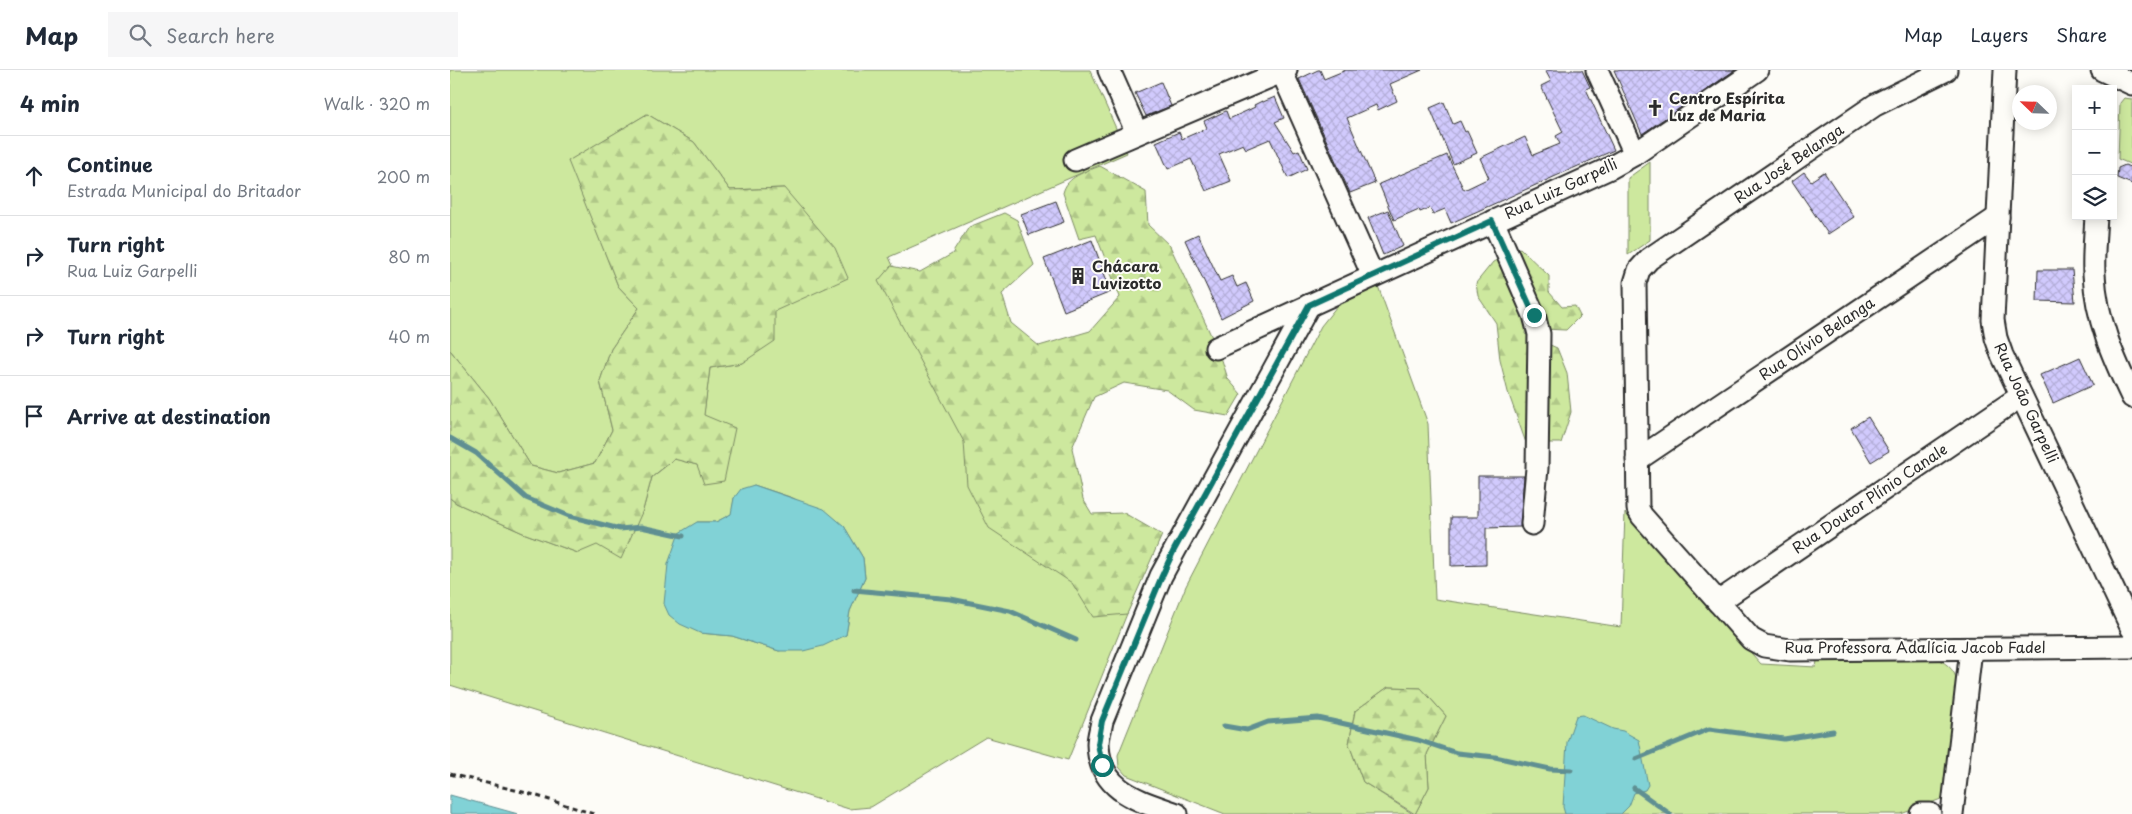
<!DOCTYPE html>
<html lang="en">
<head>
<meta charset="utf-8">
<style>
  :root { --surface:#fff; --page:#f6f6f7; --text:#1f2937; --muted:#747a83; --line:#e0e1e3 }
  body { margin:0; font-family:"Playpen Sans",sans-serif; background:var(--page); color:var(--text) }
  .controls { position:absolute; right:15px; top:15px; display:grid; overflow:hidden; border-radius:0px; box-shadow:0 2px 12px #0003 }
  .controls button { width:45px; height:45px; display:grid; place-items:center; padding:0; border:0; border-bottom:1px solid var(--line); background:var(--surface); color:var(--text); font:25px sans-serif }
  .compass { position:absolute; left:1562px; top:15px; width:45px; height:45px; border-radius:50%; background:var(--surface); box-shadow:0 2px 12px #0003; rotate:293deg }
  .stop { position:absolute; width:15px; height:15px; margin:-11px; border:4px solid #0f766e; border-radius:50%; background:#fff }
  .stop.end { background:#0f766e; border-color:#fff; box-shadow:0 1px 5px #0008 }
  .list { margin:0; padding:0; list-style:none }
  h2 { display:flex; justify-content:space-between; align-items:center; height:65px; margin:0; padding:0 20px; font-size:21px }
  h2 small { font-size:16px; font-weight:400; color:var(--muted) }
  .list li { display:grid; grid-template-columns:32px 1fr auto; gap:15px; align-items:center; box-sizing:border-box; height:80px; padding:0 20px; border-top:1px solid var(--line) }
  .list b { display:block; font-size:19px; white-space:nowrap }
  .list p { margin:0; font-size:16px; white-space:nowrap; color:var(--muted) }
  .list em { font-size:16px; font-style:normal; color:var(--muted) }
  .icon { flex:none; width:28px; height:28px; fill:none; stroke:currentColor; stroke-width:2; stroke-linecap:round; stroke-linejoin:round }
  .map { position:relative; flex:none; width:1682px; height:744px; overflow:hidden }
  header { display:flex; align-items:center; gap:30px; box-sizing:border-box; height:70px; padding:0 25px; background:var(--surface); border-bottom:1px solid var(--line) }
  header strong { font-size:24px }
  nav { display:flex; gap:28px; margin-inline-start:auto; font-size:18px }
  .search { width:350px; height:45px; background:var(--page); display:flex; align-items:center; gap:12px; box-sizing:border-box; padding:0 18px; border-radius:0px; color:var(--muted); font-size:19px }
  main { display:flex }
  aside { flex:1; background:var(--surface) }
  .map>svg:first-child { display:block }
</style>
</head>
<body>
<header>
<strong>Map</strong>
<div class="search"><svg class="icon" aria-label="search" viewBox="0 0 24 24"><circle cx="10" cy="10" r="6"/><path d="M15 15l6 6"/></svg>Search here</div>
<nav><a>Map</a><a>Layers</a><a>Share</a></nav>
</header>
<main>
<aside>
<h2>4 min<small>Walk · 320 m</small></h2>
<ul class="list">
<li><svg class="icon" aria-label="ahead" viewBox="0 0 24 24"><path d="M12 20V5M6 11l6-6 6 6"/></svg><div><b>Continue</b><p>Estrada Municipal do Britador</p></div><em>200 m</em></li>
<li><svg class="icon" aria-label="right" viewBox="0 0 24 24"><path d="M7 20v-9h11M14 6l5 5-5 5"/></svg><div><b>Turn right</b><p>Rua Luiz Garpelli</p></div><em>80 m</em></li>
<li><svg class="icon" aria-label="right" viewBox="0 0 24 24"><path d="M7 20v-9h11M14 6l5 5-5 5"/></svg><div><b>Turn right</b></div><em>40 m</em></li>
<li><svg class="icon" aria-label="arrive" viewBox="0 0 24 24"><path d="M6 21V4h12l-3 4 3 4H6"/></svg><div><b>Arrive at destination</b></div></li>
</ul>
</aside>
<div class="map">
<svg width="1682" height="744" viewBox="0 0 1682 744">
  <defs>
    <pattern id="forest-firs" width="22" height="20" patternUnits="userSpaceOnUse" patternTransform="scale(1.25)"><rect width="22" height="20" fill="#cde89e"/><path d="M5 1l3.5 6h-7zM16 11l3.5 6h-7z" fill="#b0c788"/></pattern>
    <pattern id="building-cross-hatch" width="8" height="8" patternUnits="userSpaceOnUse" patternTransform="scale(1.25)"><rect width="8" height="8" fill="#d1cafd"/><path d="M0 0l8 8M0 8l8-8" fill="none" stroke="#b4aed9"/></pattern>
  </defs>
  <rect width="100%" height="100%" fill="#fdfcf7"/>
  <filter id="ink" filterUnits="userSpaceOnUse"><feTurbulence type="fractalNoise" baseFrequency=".02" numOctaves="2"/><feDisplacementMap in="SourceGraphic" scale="10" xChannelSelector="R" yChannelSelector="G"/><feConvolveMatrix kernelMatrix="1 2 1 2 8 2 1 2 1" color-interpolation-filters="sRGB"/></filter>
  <g filter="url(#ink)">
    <g fill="#cde89e" stroke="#7c8a64" fill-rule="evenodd">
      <path d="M0,0H640L677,83L439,187L570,473L687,519L618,690L536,667L421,737L399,739L0,615V428L6,433L73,463L128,483L193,440L202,407L225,389L247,395L260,298L292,293L325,241L334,118L280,120L244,72L197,44L119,91L168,216L189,238L161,279L150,311L162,360L145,393L108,403L81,396L39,328L0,280ZM304,415L343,428L394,456L413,488L415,508L400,541L396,565L329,581L282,566L250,563L247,452H266L282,444L284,428Z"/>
      <polygon points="1674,28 1682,29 1682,95 1668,89 1670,33"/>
      <polygon points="1200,92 1200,170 1178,185 1178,108"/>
      <path d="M928,216L978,354L985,529L1171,557L1175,443L1311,594L1366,597L1367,591L1480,588C1495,590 1505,599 1508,614L1494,724L1491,729L1451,744H965L979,717L977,684L996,646L971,618L938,617L905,641L899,674L913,712L963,744H775L676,705L669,697L668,685L736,516L871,256L887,236Z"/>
    </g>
    <g fill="url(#forest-firs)" stroke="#7c8a64">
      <polygon points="197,44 244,72 280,120 334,118 385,178 398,208 325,241 325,271 292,293 260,298 254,345 285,358 274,411 254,414 247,395 224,389 202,407 193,440 171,489 147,475 128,483 73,463 6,433 0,428 0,280 39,328 81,396 108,403 145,393 162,360 150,311 161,279 189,238 168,216 118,91"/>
      <path d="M650,96L696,122L698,155L720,176L771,287L778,309L791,324L778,346L744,340L717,320L674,313L644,327L622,378L633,429L642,444L674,443L712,465L677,544L643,547L622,513L539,458L517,415L514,372L428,211L441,196L470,202L502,184L519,157L554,143L567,150L584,195L552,224L561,253L589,276L640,261L670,227L646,165L629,169L613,123C617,106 635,102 650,96Z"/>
      <polygon points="1070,178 1099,206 1099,222 1112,237 1125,236 1130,246 1116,260 1092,259 1076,251 1075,264 1107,278 1117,303 1121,342 1111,373 1076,373 1058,322 1050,290 1046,253 1028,226 1026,213 1043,192"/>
      <polygon points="938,617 971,618 996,646 977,684 979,717 965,744 913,712 899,674 905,641"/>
    </g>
    <g fill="#81d2d6" stroke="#5f8f92">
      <polygon points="304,415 374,439 394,456 413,488 415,508 400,541 396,565 373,576 353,581 329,581 282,566 250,563 230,554 219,545 214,534 218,494 229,463 247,452 266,452 281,444 284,428 291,419"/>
      <polygon points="1133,645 1163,659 1173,661 1189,670 1198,715 1195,720 1184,723 1179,736 1171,744 1115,744 1113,737 1117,672 1126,646"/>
      <polygon points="0,725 68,744 0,744"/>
    </g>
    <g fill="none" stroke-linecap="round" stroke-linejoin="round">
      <g stroke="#5f8f92" stroke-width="5">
        <polyline points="0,368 26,383 76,428 119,446 170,459 191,457 233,466"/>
        <polyline points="404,520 501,529 560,541 626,570"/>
        <polyline points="774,656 797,660 818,652 868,648 968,670 1007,683 1045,687 1100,699 1121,700"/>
        <polyline points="1186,689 1259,659 1334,669 1383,661"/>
        <polyline points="1184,718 1220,744"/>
      </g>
    </g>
    <g fill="url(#building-cross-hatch)" stroke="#2b2b2b">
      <polygon points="868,0 870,0 874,9 896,0 972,0 940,14 947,31 928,40 926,35 897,48 925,113 900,123 849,9"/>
      <polygon points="1095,0 1132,0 1140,17 1136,19 1164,80 1001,153 995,139 983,144 980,138 970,142 969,139 944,150 929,114 997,85 1014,120 1039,108 1030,88 1075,67 1083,85 1110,74 1106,66 1113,62 1091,16 1101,11"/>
      <polygon points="1164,0 1285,0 1192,64"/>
      <polygon points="711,12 721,36 696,46 685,23"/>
      <polygon points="825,27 834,48 825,52 844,82 849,80 857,99 838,108 820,69 796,79 793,74 769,84 781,111 756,121 741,89 718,99 706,72 729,62 732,69 757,58 754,51 776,41 779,49 805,37 804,35 812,31 813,32"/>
      <polygon points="994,32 1003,54 1010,51 1015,62 1017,61 1027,83 1003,94 980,38"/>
      <polygon points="1675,95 1682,98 1682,114 1667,108 1668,98"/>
      <polygon points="1354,102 1361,111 1374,102 1404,147 1378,164 1342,111"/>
      <polygon points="606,131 614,152 579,165 571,144"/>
      <polygon points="938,140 953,176 933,185 918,148"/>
      <polygon points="748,164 770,211 782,206 787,217 796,213 804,231 771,248 735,170"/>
      <polygon points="642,170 661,222 614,241 594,189"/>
      <polygon points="1588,200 1622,200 1625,232 1587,231"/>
      <polygon points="1630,287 1643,315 1603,333 1590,305"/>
      <polygon points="1418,347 1439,381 1421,392 1401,358"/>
      <polygon points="1028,406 1074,406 1070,457 1036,458 1036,495 1001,496 1001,447 1028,447"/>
    </g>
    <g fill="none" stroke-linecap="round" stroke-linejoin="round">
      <g stroke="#2b2b2b" stroke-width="25">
        <g id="minor">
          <polyline points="659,0 687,63"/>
          <polyline points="831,0 923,206"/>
          <polyline points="1147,0 1185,84"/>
          <polyline points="1496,0 1425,35 1199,189 1189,200 1185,213 1188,439 1192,446 1301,569 1314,576 1340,580 1682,577"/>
          <polyline points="1555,0 1543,250 1546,268 1552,285 1682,559"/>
          <polyline points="1652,0 1682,14"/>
          <polyline points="625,90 836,0"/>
          <path d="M1646,146C1645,165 1643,185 1644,204C1646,249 1663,287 1682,327"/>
          <polyline points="1043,151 1084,245 1089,264 1087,398 1082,454"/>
          <polyline points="766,278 1160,98 1185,84 1307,0"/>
          <polyline points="1187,390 1548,147"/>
          <polyline points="1268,532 1571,326"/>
          <path d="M727,744C691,731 649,722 648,674C648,667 651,658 652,651L711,506L725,480L859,235"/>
          <polyline points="1471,744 1480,744"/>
          <polyline points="1502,744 1521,579"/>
        </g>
      </g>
      <polyline stroke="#2b2b2b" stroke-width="3" stroke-dasharray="5 4" stroke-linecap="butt" points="0,704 81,724 144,744"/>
      <use href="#minor" stroke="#fdfcf7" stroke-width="21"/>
    </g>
  </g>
  <g fill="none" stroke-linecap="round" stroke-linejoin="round" filter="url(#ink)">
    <polyline stroke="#0f766e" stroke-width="6" points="652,695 648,674 652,651 712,506 724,480 859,235 1042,151 1084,245"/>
  </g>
  <defs>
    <g id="church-bare" transform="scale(1.35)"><path d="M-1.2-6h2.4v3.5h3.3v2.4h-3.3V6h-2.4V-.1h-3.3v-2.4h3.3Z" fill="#2b2b2b" stroke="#fdfcf7" stroke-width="2.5" paint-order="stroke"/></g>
    <g id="building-bare" transform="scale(1.35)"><path d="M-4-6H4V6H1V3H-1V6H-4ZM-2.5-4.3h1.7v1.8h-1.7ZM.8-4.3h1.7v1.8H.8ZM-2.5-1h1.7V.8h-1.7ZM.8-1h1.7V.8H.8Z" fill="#2b2b2b" stroke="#fdfcf7" stroke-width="2.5" paint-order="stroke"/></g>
  </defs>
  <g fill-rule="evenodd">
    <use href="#church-bare" x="1205" y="38"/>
    <use href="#building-bare" x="628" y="206"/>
  </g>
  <g text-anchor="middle" stroke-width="4" stroke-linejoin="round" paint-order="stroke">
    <g font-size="15" font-weight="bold" fill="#2b2b2b" stroke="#fdfcf7" text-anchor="start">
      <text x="1219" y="34">Centro Espírita<tspan x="1219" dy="17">Luz de Maria</tspan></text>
      <text x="642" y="202">Chácara<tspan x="642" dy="17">Luvizotto</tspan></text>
    </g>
    <g font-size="15" fill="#2b2b2b" stroke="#fdfcf7">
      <text transform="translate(1339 94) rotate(-34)" y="5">Rua José Belanga</text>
      <text transform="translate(1111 119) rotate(-25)" y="5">Rua Luiz Garpelli</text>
      <text transform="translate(1367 269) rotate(-34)" y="5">Rua Olívio Belanga</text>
      <text transform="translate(1576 333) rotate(65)" y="5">Rua João Garpelli</text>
      <text transform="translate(1420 429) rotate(-34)" y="5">Rua Doutor Plínio Canale</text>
      <text x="1465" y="583">Rua Professora Adalícia Jacob Fadel</text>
    </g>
  </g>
</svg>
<div class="controls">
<button>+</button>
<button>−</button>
<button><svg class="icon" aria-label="layers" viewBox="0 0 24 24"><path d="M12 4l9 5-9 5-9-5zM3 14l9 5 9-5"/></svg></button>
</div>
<svg class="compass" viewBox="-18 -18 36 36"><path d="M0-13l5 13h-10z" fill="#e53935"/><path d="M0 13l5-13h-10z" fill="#747a83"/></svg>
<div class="stop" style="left:652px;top:695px"></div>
<div class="stop end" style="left:1084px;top:245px"></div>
</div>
</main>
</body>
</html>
